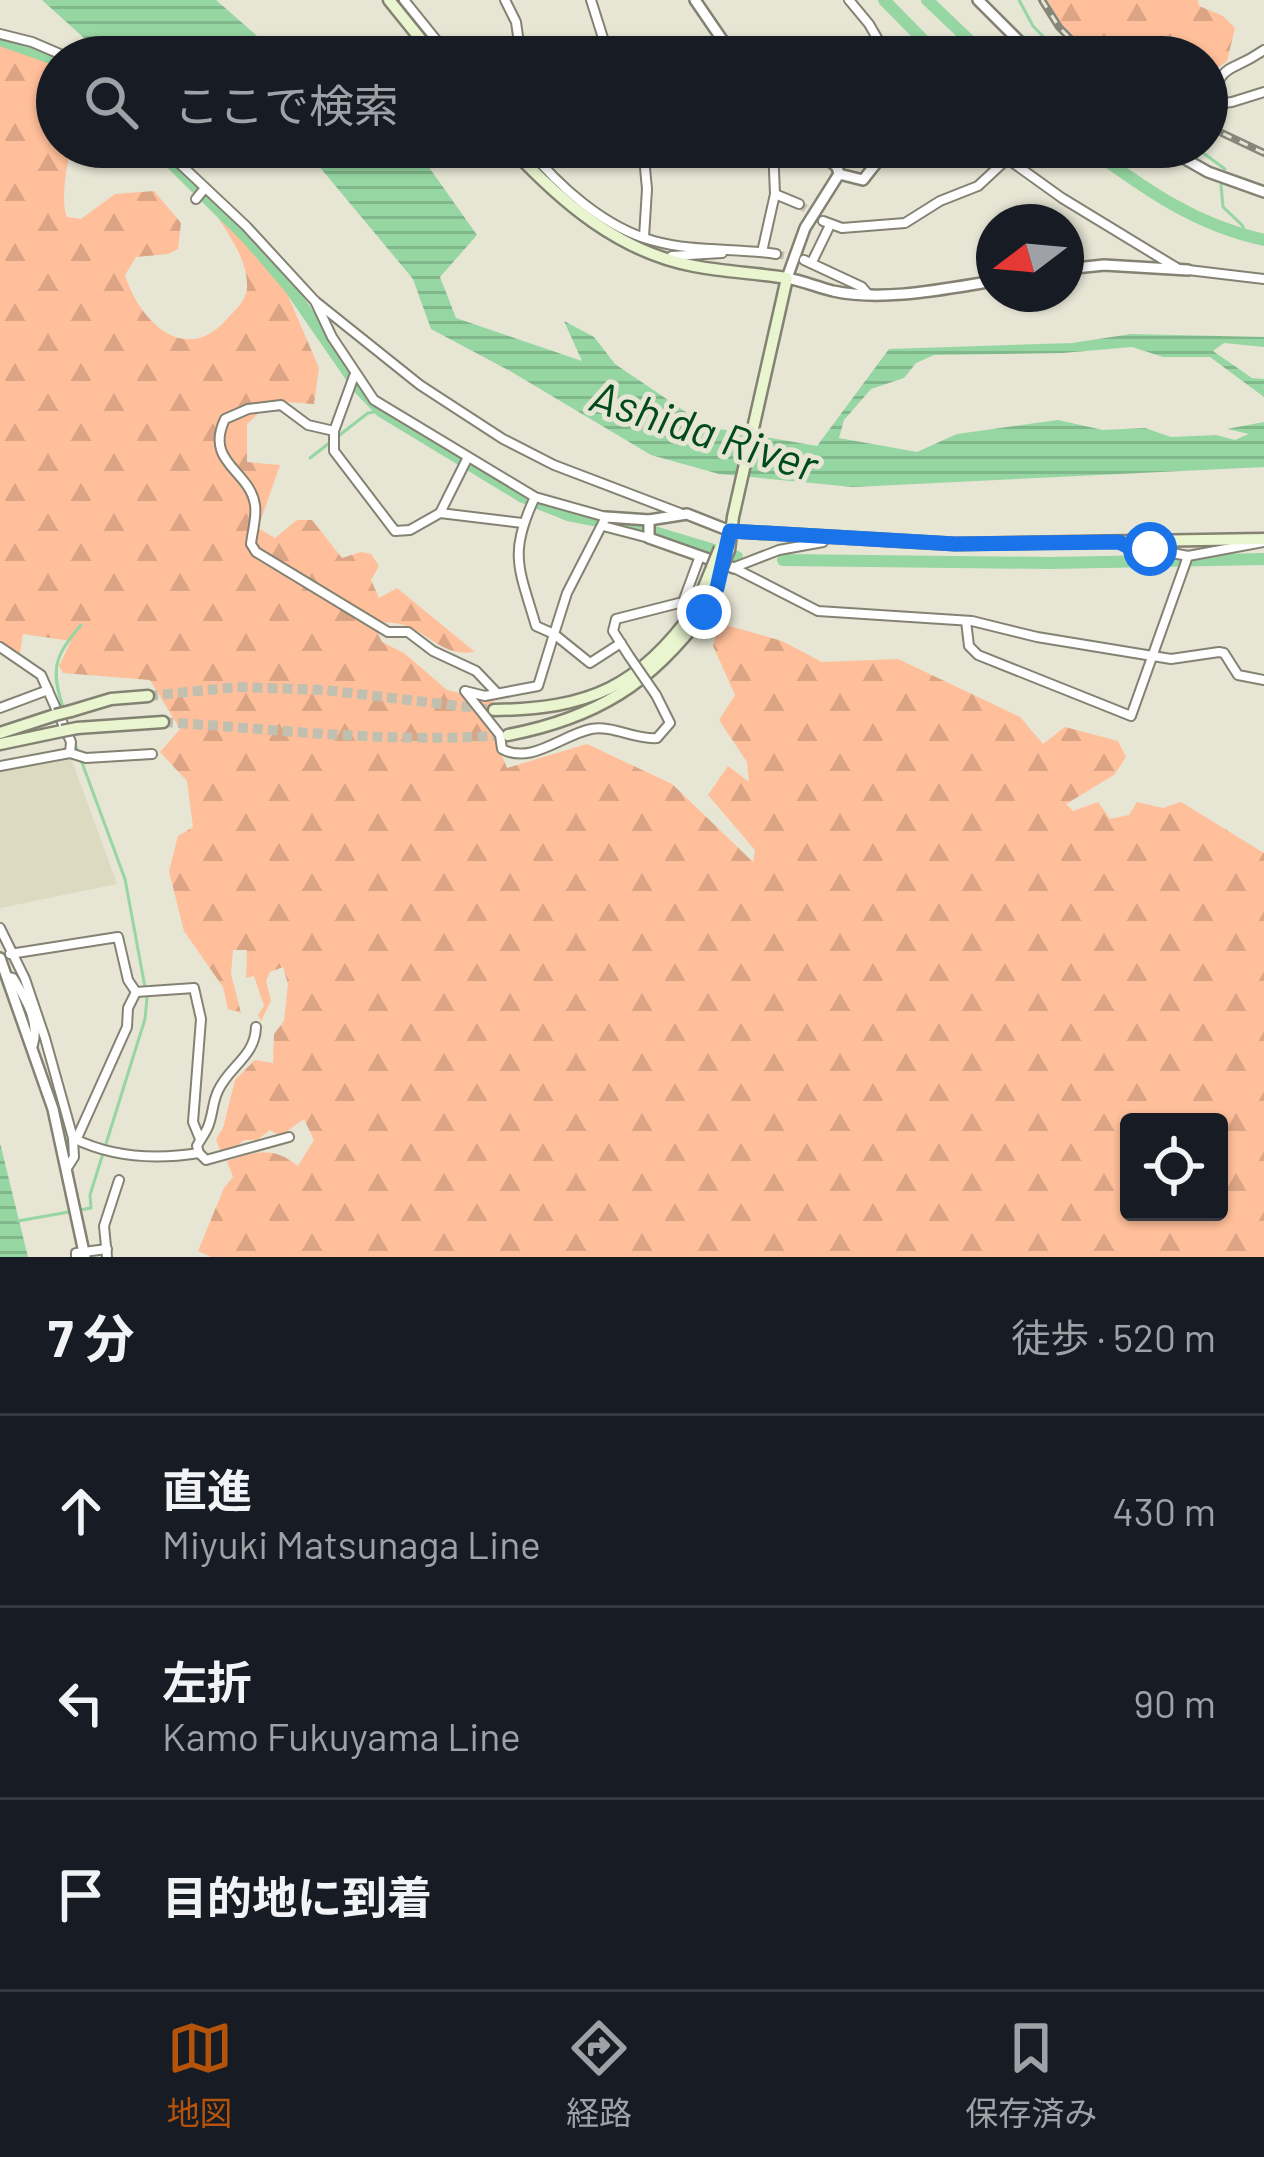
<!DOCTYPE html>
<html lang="ja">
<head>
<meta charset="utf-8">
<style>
  :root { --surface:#171b24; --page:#20242c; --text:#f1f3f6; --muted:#9ea1a6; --line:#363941; --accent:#b45309 }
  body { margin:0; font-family:Barlow,"Noto Sans JP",sans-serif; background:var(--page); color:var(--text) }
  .controls { position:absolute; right:36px; bottom:36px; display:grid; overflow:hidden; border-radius:12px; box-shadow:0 3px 9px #0004 }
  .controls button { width:108px; height:108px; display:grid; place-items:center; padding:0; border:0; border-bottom:3px solid var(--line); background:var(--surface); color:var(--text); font:60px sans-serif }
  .compass { position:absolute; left:976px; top:204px; width:108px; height:108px; border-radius:50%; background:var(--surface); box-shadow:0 3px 9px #0004; rotate:254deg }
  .stop { position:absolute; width:36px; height:36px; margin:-27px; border:9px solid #1a73e8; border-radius:50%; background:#fff }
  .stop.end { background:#1a73e8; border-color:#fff; box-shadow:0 3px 12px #0008 }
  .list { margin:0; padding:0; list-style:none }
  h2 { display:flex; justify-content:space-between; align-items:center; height:156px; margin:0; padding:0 48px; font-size:51px }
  h2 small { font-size:39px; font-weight:400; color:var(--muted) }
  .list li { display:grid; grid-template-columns:78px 1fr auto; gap:36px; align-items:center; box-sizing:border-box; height:192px; padding:0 48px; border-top:3px solid var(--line) }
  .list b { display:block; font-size:45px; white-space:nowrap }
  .list p { margin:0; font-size:39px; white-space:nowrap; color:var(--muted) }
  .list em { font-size:39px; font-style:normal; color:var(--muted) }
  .icon { flex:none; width:66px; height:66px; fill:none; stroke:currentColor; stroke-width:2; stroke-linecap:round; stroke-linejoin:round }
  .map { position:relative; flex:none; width:1264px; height:1257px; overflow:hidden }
  .search { position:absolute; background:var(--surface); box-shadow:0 3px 9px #0004; left:36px; right:36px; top:36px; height:132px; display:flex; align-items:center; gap:30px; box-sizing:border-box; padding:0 42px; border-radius:66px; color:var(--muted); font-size:45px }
  .sheet { height:732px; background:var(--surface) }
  nav { display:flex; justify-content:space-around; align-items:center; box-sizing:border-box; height:168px; border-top:3px solid var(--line); background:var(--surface); font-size:33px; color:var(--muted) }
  nav a { display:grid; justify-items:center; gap:6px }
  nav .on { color:var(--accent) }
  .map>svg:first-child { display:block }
</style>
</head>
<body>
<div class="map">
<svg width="1264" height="1257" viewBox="0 0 1264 1257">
  <defs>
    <pattern id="forest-firs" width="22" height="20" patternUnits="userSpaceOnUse" patternTransform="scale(3)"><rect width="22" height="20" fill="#ffbf9a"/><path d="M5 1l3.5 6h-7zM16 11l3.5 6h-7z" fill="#dba484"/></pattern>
    <pattern id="water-rules" width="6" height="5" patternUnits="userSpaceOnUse" patternTransform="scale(3)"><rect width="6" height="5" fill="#96d6a2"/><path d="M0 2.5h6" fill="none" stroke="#81b88b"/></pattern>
  </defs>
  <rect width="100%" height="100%" fill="#e7e5d4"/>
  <polygon fill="#dddac2" points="70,755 117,884 0,908 0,770"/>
  <g fill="url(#forest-firs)" fill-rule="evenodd">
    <polygon points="1047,0 1198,0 1199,6 1223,16 1235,28 1227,61 1213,71 1207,88 1207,57 1093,57 1062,24"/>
    <path d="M0,43L57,62V147H71C67,165 60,201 67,217L81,219L115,194L154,191L181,223L178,249L168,254L136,257L125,275C139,321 185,367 227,319C236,309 246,301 247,288C248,259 228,234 214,211L221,205L286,291L319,368L314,404L272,401L247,424V462L280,465L258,528L275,538L297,520H312L342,558L361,552L371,554L379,566L371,580L379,598L397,588L475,652C433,659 422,614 373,624L382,642L404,653L447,690L493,701L495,738L507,768L587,744L672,784L753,862L755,850L708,795L728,766L749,782L747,762L719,720L735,695L713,646L719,623L782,641L822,662L898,659L1020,717L1043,744L1065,727L1118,741L1126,757L1114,775L1066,804L1073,811L1098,802L1110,819L1129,815L1137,802L1163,808L1181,802L1264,853V1257H211L198,1251L224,1188L233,1177L227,1161C256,1151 274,1146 298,1166L314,1140L304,1119L280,1136L270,1130L257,1140H244L232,1151L221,1152L216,1139L223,1128L235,1080L255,1060L273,1063L274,1034L284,1021L288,984L283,967L270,972L266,981L271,1001L261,1021L258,1015L264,1006L254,976L246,978L247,950H233L231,974L241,1013L228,1009L223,987L184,931L169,871L178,836L193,827L187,781L160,752L180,729L150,680L63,673L59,666L71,641L23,634L20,653L0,644ZM1129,1122H1219V1212H1129Z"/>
  </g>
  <g fill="url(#water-rules)">
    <polygon points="42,0 216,0 281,57 163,57 84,38"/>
    <polygon points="303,147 403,147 428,166 477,235 440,277 456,318 582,361 564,321 594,337 615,364 708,427 817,446 889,349 1072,343 1131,334 1264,337 1264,347 1224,343 1213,351 1252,378 1264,379 1264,397 1210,357 1163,357 1132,347 1063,353 934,355 916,363 904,378 871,389 844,420 839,438 917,452 957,434 1058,420 1103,430 1145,428 1171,437 1216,435 1235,440 1249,434 1227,429 1264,422 1264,467 853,487 719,474 651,455 510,371 431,329 413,279"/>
    <polygon points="0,1143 28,1257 0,1257"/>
  </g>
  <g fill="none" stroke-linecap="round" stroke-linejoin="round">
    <g stroke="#96d6a2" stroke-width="3">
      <polyline points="1019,0 1033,26 1063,57"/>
      <polyline points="1195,147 1225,169"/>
      <polyline points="1221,185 1223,207 1242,225 1247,236"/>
      <polyline points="310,458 368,413 381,411"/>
      <path d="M64,710C50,669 54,657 81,625"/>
      <polyline points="18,1221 91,1208 90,1195 145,1019 147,998 125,879 74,741"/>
    </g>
    <g stroke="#96d6a2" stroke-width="12">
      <polyline points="884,0 940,57"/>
      <polyline points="927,0 987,57"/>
      <polyline points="0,40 57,60"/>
      <polyline points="155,147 249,240 290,288 359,388 381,411 523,497 568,515 599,521"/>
      <path d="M1087,147C1144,188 1194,225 1264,240"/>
      <polyline points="616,525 641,529"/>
      <polyline points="654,532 737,557"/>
      <polyline points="783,560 1050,563 1264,559"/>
    </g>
    <g stroke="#c1bfb0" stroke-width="8" stroke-dasharray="8 4" stroke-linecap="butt">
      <polyline points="799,204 823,221"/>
      <polyline points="776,254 804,260"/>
    </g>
    <g stroke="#c1bfb0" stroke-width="10" stroke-dasharray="10 5" stroke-linecap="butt">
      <polyline points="148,696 237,687 324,690 494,710"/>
      <path d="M163,722C278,729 388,744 505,735"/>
    </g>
    <g stroke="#848273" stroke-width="12">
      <g id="minor">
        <polyline points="404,0 450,57"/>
        <polyline points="505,0 516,22 521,57"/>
        <polyline points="591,0 609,57"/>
        <polyline points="849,0 869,24 888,57"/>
        <polyline points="0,34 32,42 67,57"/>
        <polyline points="1208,105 1232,102 1264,92"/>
        <path d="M1207,106C1228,56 1225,77 1264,50"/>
        <polyline points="162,147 246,226 315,301 420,385 503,439 554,465 680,513"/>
        <path d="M527,147C558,186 605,228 654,241C694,252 736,248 776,254"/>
        <polyline points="643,147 647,189 644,237"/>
        <polyline points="991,147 1062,198 1177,268"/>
        <polyline points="775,194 799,204"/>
        <polyline points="196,199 205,188"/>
        <polyline points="823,221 842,228 905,223 940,201 978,186 1020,147"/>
        <polyline points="762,252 775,194 773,147"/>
        <polyline points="672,256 722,253"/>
        <polyline points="804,260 862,287 867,293"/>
        <polyline points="812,262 830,225"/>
        <polyline points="1188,270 1264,279"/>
        <path d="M315,301L332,337L374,400L535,497L606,517L567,593L554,634L536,626C519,568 508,554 535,497"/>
        <polyline points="354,376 334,431 334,451 395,531 410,530 440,513 522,523"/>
        <path d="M334,431L308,425L281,405L248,409L225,419C204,463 250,470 255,505C257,517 252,533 251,544L256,552L388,632H408L433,651L476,671L496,692"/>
        <polyline points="440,513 467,459"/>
        <polyline points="603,526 649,538"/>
        <polyline points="1120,543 1188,556 1264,542"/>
        <polyline points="735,567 779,550 823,542 827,536"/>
        <polyline points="734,568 818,611 972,621 1037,637 1171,659 1219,652 1224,653 1238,675 1264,680"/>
        <polyline points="966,621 969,646 978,655 1131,716 1188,556"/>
        <path d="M621,643L590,663L554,634L538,686L485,696L465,691L500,735L502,749C531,765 562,735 591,729C613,725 635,740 657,738L670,723L656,695"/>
        <polyline points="0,647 41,675 71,742 70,753"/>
        <polyline points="629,656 613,631 616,619 683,602 700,556"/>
        <polyline points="0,708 48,690"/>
        <polyline points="0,766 70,753 86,758 152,754"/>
        <polyline points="0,928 25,979 45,1038 73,1138 74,1157 67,1168"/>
        <polyline points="10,954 118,937 128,980 136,992 194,988 201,1019 193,1122 200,1139"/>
        <path d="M8,977L13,978C25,998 40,1021 33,1045"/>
        <path d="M73,1138C111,1157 155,1160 199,1153L197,1146C200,1140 204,1135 207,1129C213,1117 212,1103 218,1091C229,1066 255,1057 256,1027"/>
        <polyline points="77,1138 127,1027 128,1008 136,992"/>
        <polyline points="199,1153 206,1160 289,1137"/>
        <polyline points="76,1257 76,1253 107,1249"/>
        <polyline points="107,1257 104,1226 119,1180"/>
      </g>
    </g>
    <g stroke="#848273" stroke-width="14">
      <g id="tertiary">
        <polyline points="695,0 734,57"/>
        <polyline points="978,0 1035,57"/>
        <path d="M814,147L837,167L839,174L805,228L787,278C803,281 817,287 833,291C884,302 944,289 994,281"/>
        <polyline points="1164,147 1208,172 1264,192"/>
        <polyline points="839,174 863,180 889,147"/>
        <polyline points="1066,269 1104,265 1188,270"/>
        <polyline points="606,517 649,520 687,514 730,531"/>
        <polyline points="649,520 649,538 734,568"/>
        <polyline points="0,958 53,1109 85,1257"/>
      </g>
    </g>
    <g stroke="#848273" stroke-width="15">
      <g id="secondary">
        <polyline points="389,0 435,57"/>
        <path d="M510,147C561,202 619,252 694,266C725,272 756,273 787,278L733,517L729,550"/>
        <polyline points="730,531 955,544 1264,539"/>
        <path d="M494,710C588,709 640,687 695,609"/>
        <polyline points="71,711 111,699 148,696"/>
        <polyline points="77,728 163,722"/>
        <polyline points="0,733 55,715"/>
        <path d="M508,735C596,718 651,684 704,612"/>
        <polyline points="0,744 62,731"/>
      </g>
    </g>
    <use href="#minor" stroke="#fff" stroke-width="8"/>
    <use href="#tertiary" stroke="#fff" stroke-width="9"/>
    <use href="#secondary" stroke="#e8f5cf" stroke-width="10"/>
    <g stroke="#87867a" stroke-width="8">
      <g id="rail">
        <polyline points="1042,0 1059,27 1088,57"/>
        <polyline points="1207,126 1264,153"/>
      </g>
    </g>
    <use href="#rail" stroke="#e7e5d4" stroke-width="3" stroke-dasharray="9" stroke-linecap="butt"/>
    <g stroke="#848273" stroke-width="12" stroke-linecap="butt">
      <polyline id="minor-bridge" points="629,656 656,695"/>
    </g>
    <g stroke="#848273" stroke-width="15" stroke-linecap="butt">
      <g id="secondary-bridge">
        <polyline points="695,609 720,548"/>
        <polyline points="704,612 729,550"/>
        <polyline points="55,715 71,711"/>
        <polyline points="62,731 77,728"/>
      </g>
    </g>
    <use href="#minor-bridge" stroke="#fff" stroke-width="8"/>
    <use href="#secondary-bridge" stroke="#e8f5cf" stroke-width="10"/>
  </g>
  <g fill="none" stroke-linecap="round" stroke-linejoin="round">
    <polyline stroke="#1a73e8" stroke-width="15" points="704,612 717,588 730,531 955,544 1119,542 1129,547 1150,549"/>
  </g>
  <g text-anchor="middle" stroke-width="10" stroke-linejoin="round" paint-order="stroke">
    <g font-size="45" font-style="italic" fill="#004b1c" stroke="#e7e5d4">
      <text transform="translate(704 431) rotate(18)" y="16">Ashida River</text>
    </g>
  </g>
</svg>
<div class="controls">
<button><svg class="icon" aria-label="locate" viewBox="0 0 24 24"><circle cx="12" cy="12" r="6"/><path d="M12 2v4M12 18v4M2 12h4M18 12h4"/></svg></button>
</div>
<svg class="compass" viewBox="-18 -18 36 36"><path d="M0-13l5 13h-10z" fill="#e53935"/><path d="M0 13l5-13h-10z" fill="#9ea1a6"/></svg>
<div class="stop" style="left:1150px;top:549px"></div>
<div class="stop end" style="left:704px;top:612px"></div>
<div class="search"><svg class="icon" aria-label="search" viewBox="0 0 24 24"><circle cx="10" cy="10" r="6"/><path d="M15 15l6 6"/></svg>ここで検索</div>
</div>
<section class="sheet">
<h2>7 分<small>徒歩 · 520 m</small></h2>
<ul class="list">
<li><svg class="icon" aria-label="ahead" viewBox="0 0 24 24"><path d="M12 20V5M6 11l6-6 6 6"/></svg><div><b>直進</b><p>Miyuki Matsunaga Line</p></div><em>430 m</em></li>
<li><svg class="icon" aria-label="left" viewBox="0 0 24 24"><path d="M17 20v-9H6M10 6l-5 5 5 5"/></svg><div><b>左折</b><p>Kamo Fukuyama Line</p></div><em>90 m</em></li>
<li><svg class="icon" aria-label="arrive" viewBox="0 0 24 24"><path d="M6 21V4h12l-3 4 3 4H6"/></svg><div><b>目的地に到着</b></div></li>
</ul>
</section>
<nav>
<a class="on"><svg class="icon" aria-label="map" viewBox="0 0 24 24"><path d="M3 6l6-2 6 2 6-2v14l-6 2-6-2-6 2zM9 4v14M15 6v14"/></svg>地図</a>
<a><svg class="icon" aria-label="directions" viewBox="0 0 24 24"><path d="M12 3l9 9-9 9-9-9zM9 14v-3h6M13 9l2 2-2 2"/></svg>経路</a>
<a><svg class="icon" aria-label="saved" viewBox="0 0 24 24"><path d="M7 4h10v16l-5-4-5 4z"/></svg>保存済み</a>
</nav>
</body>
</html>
